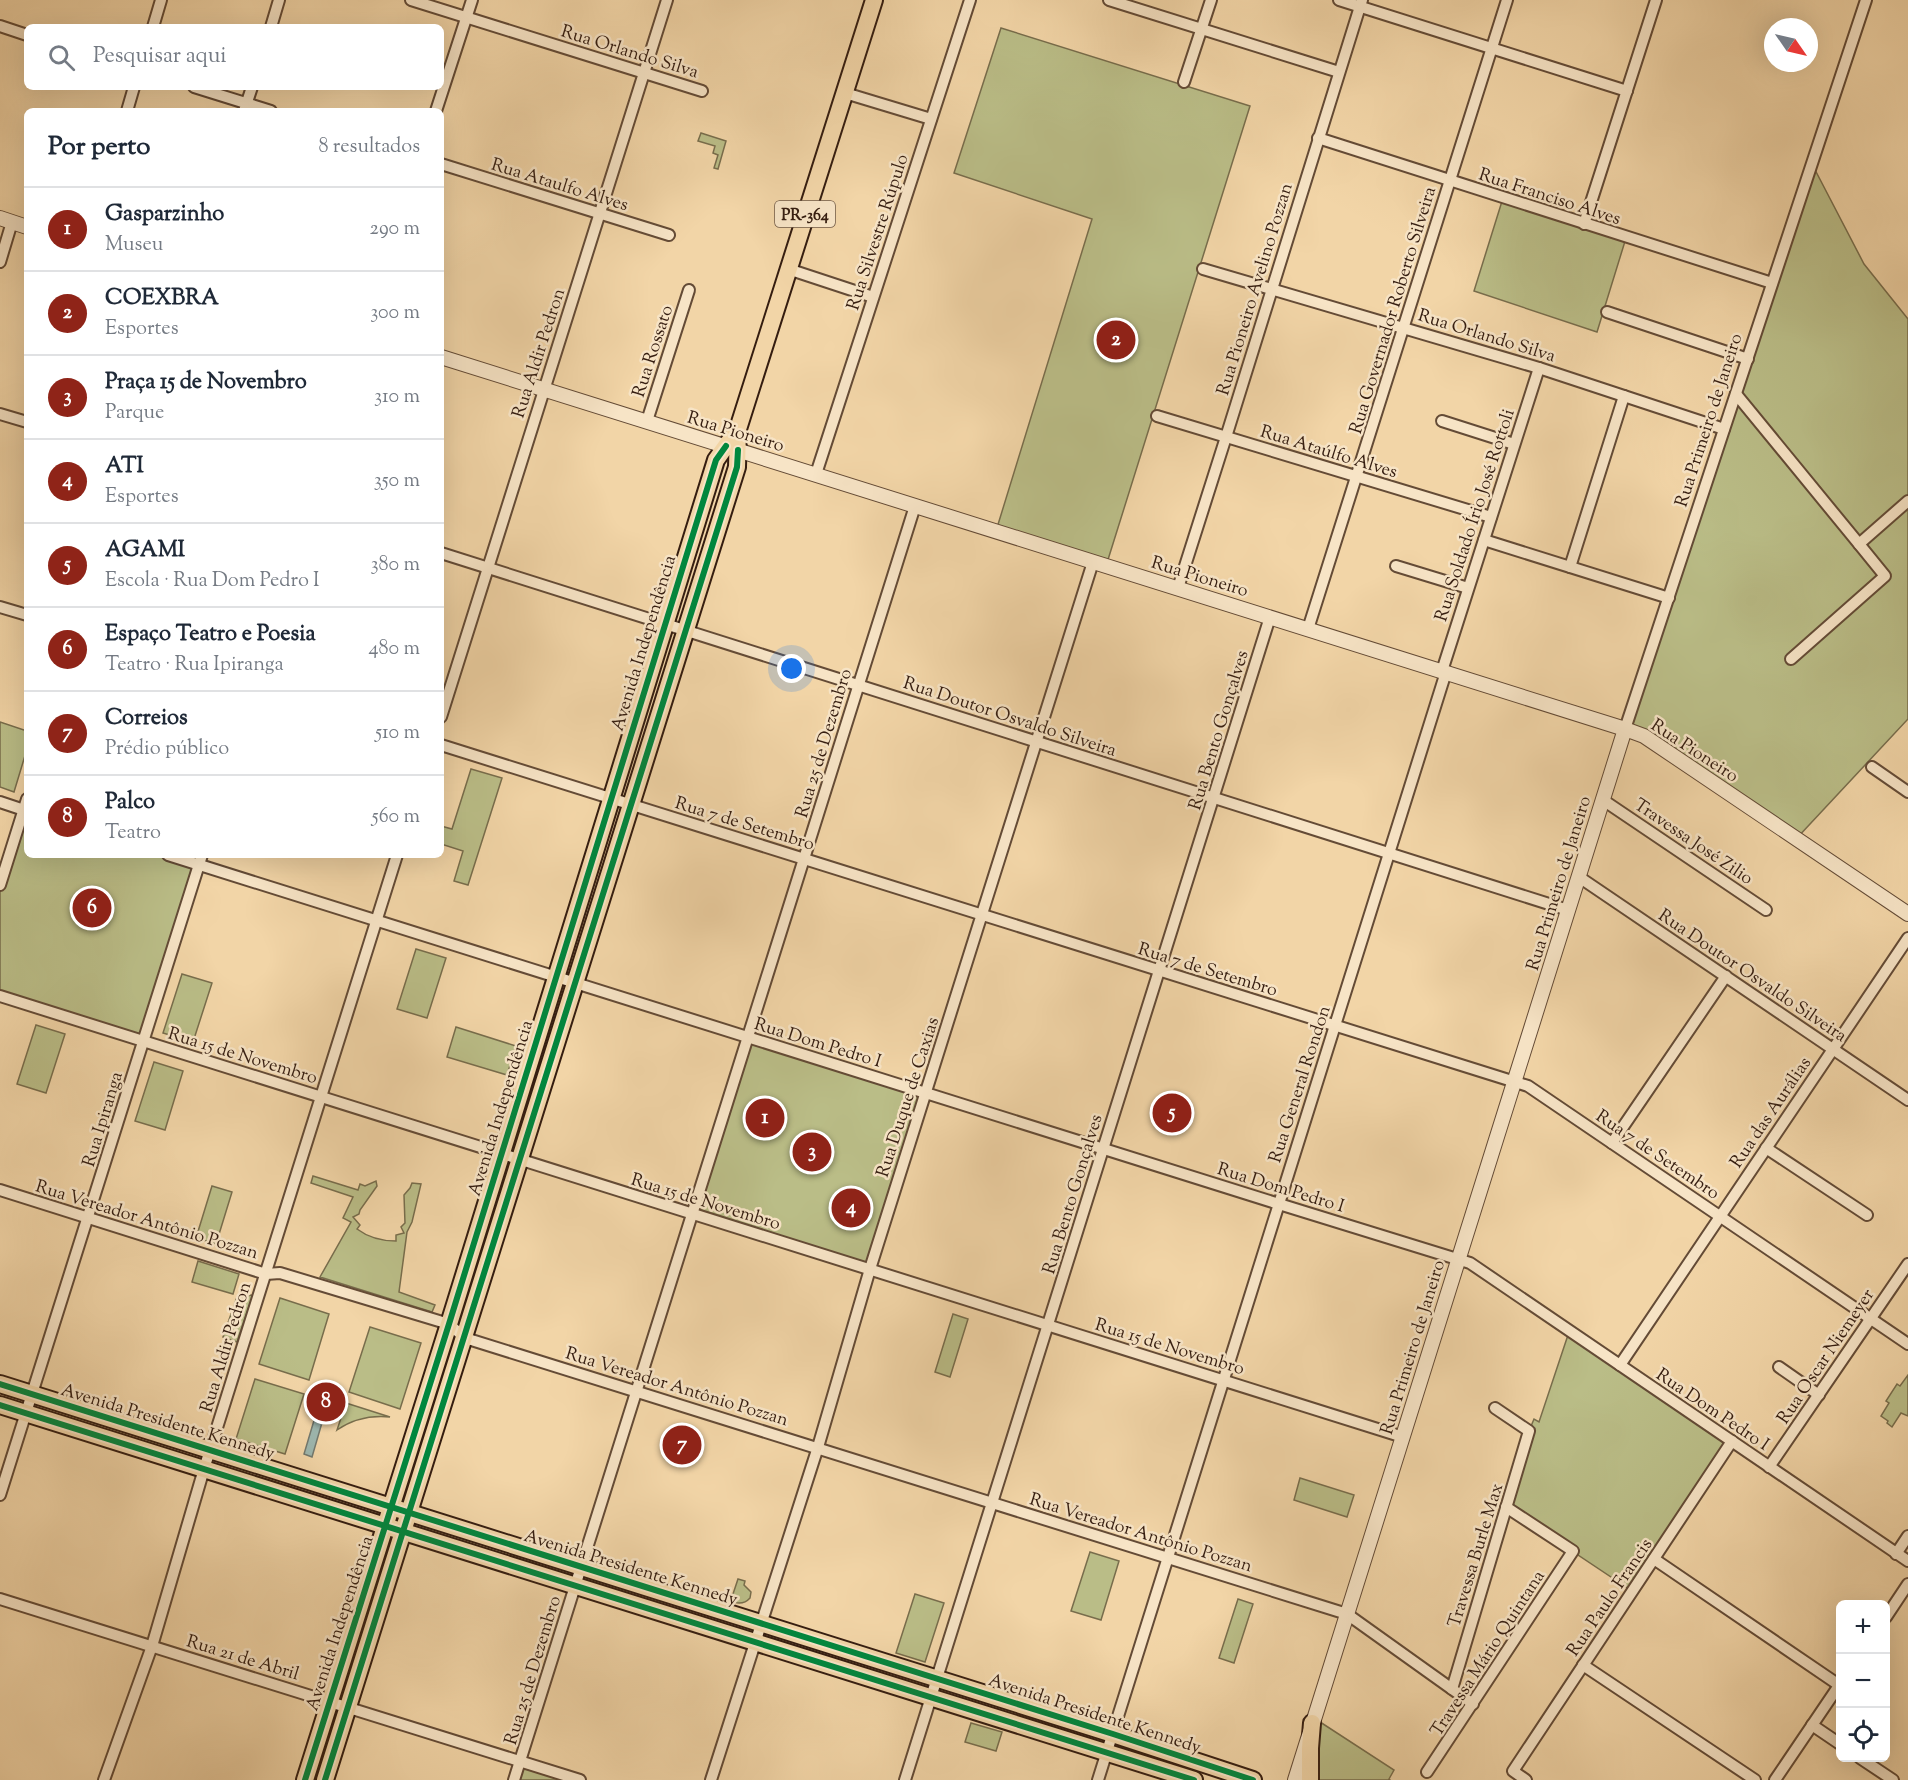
<!DOCTYPE html>
<html lang="pt">
<head>
<meta charset="utf-8">
<style>
  :root { --surface:#fff; --page:#f6f6f7; --text:#1f2937; --muted:#747a83; --line:#e0e1e3; --accent:#8f2418 }
  body { margin:0; font-family:"Sorts Mill Goudy",serif; background:var(--page); color:var(--text) }
  .controls { position:absolute; right:18px; bottom:18px; display:grid; overflow:hidden; border-radius:9px; box-shadow:0 6px 24px #0002 }
  .controls button { width:54px; height:54px; display:grid; place-items:center; padding:0; border:0; border-bottom:2px solid var(--line); background:var(--surface); color:var(--text); font:30px sans-serif }
  .compass { position:absolute; left:1764px; top:18px; width:54px; height:54px; border-radius:50%; background:var(--surface); box-shadow:0 6px 24px #0002; rotate:124deg }
  .you { position:absolute; left:792px; top:669px; width:21px; height:21px; margin:-15px; border:4px solid #fff; border-radius:50%; background:#1a73e8; box-shadow:0 0 0 9px #1a73e833 }
  .badge { display:grid; place-items:center; width:39px; height:39px; border-radius:50%; background:var(--accent); color:#fff; font-size:20px; font-weight:700 }
  .pin { position:absolute; translate:-50% -50%; border:3px solid #fff; box-shadow:0 2px 6px #0006 }
  .list { margin:0; padding:0; list-style:none }
  h2 { display:flex; justify-content:space-between; align-items:center; height:78px; margin:0; padding:0 24px; font-size:26px }
  h2 small { font-size:20px; font-weight:400; color:var(--muted) }
  .list li { display:grid; grid-template-columns:39px 1fr auto; gap:18px; align-items:center; box-sizing:border-box; height:84px; padding:0 24px; border-top:2px solid var(--line) }
  .list b { display:block; font-size:22px; white-space:nowrap }
  .list p { margin:0; font-size:20px; white-space:nowrap; color:var(--muted) }
  .list em { font-size:20px; font-style:normal; color:var(--muted) }
  .icon { flex:none; width:33px; height:33px; fill:none; stroke:currentColor; stroke-width:2; stroke-linecap:round; stroke-linejoin:round }
  .map { position:relative; flex:none; width:1908px; height:1780px; overflow:hidden }
  .search { position:absolute; background:var(--surface); box-shadow:0 6px 24px #0002; left:24px; top:24px; width:420px; height:66px; display:flex; align-items:center; gap:15px; box-sizing:border-box; padding:0 21px; border-radius:9px; color:var(--muted); font-size:22px }
  .panel { position:absolute; background:var(--surface); box-shadow:0 6px 24px #0002; left:24px; top:108px; width:420px; height:750px; border-radius:9px }
  .map>svg:first-child { display:block }
</style>
</head>
<body>
<div class="map">
<svg width="1908" height="1780" viewBox="0 0 1908 1780">
  <rect width="100%" height="100%" fill="#f2d5a7"/>
  <filter id="stains"><feTurbulence type="fractalNoise" baseFrequency=".00333" numOctaves="4"/><feColorMatrix values="0 0 0 0 .2 0 0 0 0 .09 0 0 0 0 .02 0 0 0 .5 -.17"/></filter>
  <radialGradient id="worn" r=".72"><stop offset=".6" stop-color="#630" stop-opacity="0"/><stop offset="1" stop-color="#630" stop-opacity=".3"/></radialGradient>
  <g fill="#babd87" stroke="#786d4c" stroke-width="1.5">
    <polygon points="1001,28 1250,106 1106,566 996,531 1092,219 954,173"/>
    <polygon points="701,133 726,141 718,169 714,168 718,155 713,153 715,146 698,141"/>
    <polygon points="1812,164 1864,264 1908,319 1908,719 1796,839 1625,729"/>
    <polygon points="1503,198 1626,238 1597,332 1474,291"/>
    <polygon points="0,722 27,731 27,749 14,792 0,787"/>
    <polygon points="471,769 502,778 468,885 454,881 463,851 441,844 441,826 452,829"/>
    <polygon points="27,811 27,855 168,855 199,865 143,1041 0,996 0,885"/>
    <polygon points="416,949 446,958 427,1018 397,1009"/>
    <polygon points="182,974 212,983 193,1042 163,1033"/>
    <polygon points="36,1025 65,1034 46,1093 17,1084"/>
    <polygon points="456,1027 516,1046 507,1075 447,1057"/>
    <polygon points="748,1037 925,1093 870,1269 693,1213"/>
    <polygon points="154,1062 183,1071 165,1130 135,1121"/>
    <path d="M313,1176L358,1190L360,1184L365,1186L376,1181L377,1186L360,1210L359,1214L353,1217L360,1225L357,1229C369,1238 381,1241 396,1241V1235L404,1233L401,1227L405,1223L404,1195L410,1188L412,1183L421,1184L412,1222L407,1232L399,1292L435,1305L432,1312L320,1277L351,1222L343,1218L353,1197L311,1183Z"/>
    <polygon points="212,1186 232,1192 216,1244 196,1238"/>
    <polygon points="198,1261 239,1274 233,1294 192,1282"/>
    <polygon points="253,1295 237,1342 223,1337 237,1297"/>
    <polygon points="280,1298 329,1314 309,1380 259,1364"/>
    <polygon points="953,1314 968,1319 950,1377 935,1372"/>
    <polygon points="370,1327 421,1343 400,1409 349,1392"/>
    <polygon points="1568,1335 1732,1441 1632,1591 1506,1507 1529,1431 1534,1419 1539,1422"/>
    <polygon points="1908,1375 1908,1416 1901,1413 1892,1427 1887,1423 1888,1421 1881,1416 1889,1403 1886,1401 1897,1384 1900,1386"/>
    <polygon points="255,1379 304,1394 285,1454 236,1439"/>
    <path d="M346,1403L390,1417C370,1415 353,1419 337,1430Z"/>
    <polygon points="1300,1478 1354,1495 1347,1517 1294,1500"/>
    <polygon points="1090,1552 1119,1561 1101,1620 1071,1611"/>
    <path d="M738,1579L745,1581L744,1585L751,1592L750,1598C742,1607 733,1602 723,1599L733,1594Z"/>
    <polygon points="915,1594 944,1603 925,1662 896,1653"/>
    <polygon points="1238,1599 1253,1604 1234,1663 1219,1658"/>
    <polygon points="1317,1720 1394,1770 1389,1779 1390,1780 1314,1780"/>
    <polygon points="971,1723 1002,1732 996,1751 965,1742"/>
    <polygon points="520,1761 580,1780 514,1780"/>
  </g>
  <polygon fill="#9db7af" stroke="#73796f" stroke-width="1.5" points="318,1407 326,1409 312,1457 304,1454"/>
  <g fill="none" stroke-linecap="round" stroke-linejoin="round">
    <g stroke="#644b36" stroke-width="14">
      <g id="minor">
        <polyline points="411,0 702,91"/>
        <polyline points="1109,0 1339,72"/>
        <polyline points="1339,0 1627,91"/>
        <polyline points="0,26 27,35"/>
        <polyline points="153,27 161,0"/>
        <polyline points="271,27 279,0"/>
        <polyline points="1184,82 1211,0"/>
        <polyline points="194,87 271,111"/>
        <polyline points="845,93 931,119"/>
        <polyline points="127,111 134,87"/>
        <polyline points="244,111 252,87"/>
        <polyline points="436,111 472,0"/>
        <polyline points="1318,138 1772,283"/>
        <polyline points="441,164 669,235"/>
        <polyline points="1584,224 1656,0"/>
        <polyline points="0,262 12,222"/>
        <polyline points="788,269 873,297"/>
        <polyline points="1203,269 1539,368 1724,429"/>
        <polyline points="1607,312 1748,359"/>
        <polyline points="1736,394 1859,544 1908,501"/>
        <polyline points="0,414 27,422"/>
        <polyline points="1157,416 1491,517"/>
        <polyline points="647,421 689,290"/>
        <polyline points="1442,421 1514,444"/>
        <polyline points="816,474 970,0"/>
        <polyline points="1484,540 1669,598"/>
        <polyline points="441,553 1568,910"/>
        <polyline points="1396,566 1468,588"/>
        <polyline points="1570,567 1624,396"/>
        <polyline points="1178,588 1226,437 1362,0"/>
        <polyline points="0,607 27,615"/>
        <polyline points="1308,629 1507,0"/>
        <polyline points="1791,659 1885,576 1859,544"/>
        <polyline points="1442,671 1539,368"/>
        <polyline points="441,717 667,0"/>
        <polyline points="1625,729 1866,0"/>
        <polyline points="441,745 1528,1086 1908,1344"/>
        <polyline points="1872,767 1908,792"/>
        <polyline points="1603,800 1766,910"/>
        <polyline points="0,802 27,811"/>
        <polyline points="168,855 1279,1204 1470,1263 1908,1561"/>
        <polyline points="1579,877 1908,1100"/>
        <polyline points="0,885 27,799"/>
        <polyline points="0,996 1403,1437"/>
        <polyline points="1612,1143 1726,976"/>
        <polyline points="1766,1148 1867,1215"/>
        <polyline points="0,1190 266,1274 280,1273 449,1324 465,1338 1347,1614 1473,1704"/>
        <polyline points="1620,1365 1908,938"/>
        <polyline points="1779,1367 1819,1395"/>
        <polyline points="1769,1467 1908,1264"/>
        <polyline points="0,1495 202,855"/>
        <polyline points="1896,1554 1908,1536"/>
        <polyline points="1654,1559 1839,1685"/>
        <polyline points="0,1599 580,1780"/>
        <polyline points="1886,1617 1908,1584"/>
        <polyline points="1583,1665 1755,1780"/>
        <polyline points="1452,1689 1529,1431 1495,1408"/>
        <polyline points="1812,1725 1840,1744"/>
        <polyline points="1860,1758 1893,1780"/>
        <polyline points="1427,1772 1573,1551 1506,1507"/>
        <polyline points="104,1780 152,1646 204,1469 397,855"/>
        <polyline points="514,1780 915,506"/>
        <polyline points="711,1780 818,1447 870,1269 1093,562"/>
        <polyline points="905,1780 1270,617"/>
        <polyline points="1098,1780 1446,672"/>
        <polyline points="1526,1780 1513,1771 1732,1441"/>
        <polyline points="1775,1780 1840,1684"/>
      </g>
    </g>
    <g stroke="#644b36" stroke-width="16">
      <g id="tertiary">
        <polyline points="0,218 27,227"/>
        <polyline points="441,357 1625,729 1644,736 1908,914"/>
        <polyline points="1295,1780 1625,729"/>
      </g>
    </g>
    <g stroke="#351d10" stroke-width="20">
      <g id="primary">
        <polyline points="0,1384 1113,1734 1253,1780"/>
        <polyline points="0,1405 1194,1780"/>
        <polyline points="305,1780 449,1324 716,460 738,429"/>
        <polyline points="325,1780 737,467 738,429 874,0"/>
        <polyline points="1310,1780 1310,1748 1312,1723"/>
      </g>
    </g>
    <use href="#minor" stroke="#f7e4c6" stroke-width="10"/>
    <use href="#tertiary" stroke="#f7e4c6" stroke-width="14"/>
    <use href="#primary" stroke="#f2d5a7" stroke-width="16"/>
    <g stroke="#f7e4c6" stroke-width="10">
      <g id="cycleway">
        <polyline points="0,1384 1113,1734 1253,1780"/>
        <polyline points="0,1405 1194,1780"/>
        <polyline points="305,1780 449,1324 716,460 726,446"/>
        <polyline points="325,1780 737,467 738,450"/>
      </g>
    </g>
    <use href="#cycleway" stroke="#00873e" stroke-width="6"/>
  </g>
  <g text-anchor="middle" stroke-width="5" stroke-linejoin="round" paint-order="stroke">
    <rect fill="#f7e4c6" stroke="#6f5947" stroke-width="1.5" x="775" y="201" width="60" height="26" rx="4.5"/>
    <g font-size="16" font-weight="bold" fill="#351d10">
      <text x="805" y="220">PR-364</text>
    </g>
    <g font-size="18" fill="#351d10" stroke="#f7e4c6">
      <text transform="translate(630 51) rotate(17)" y="6">Rua Orlando Silva</text>
      <text transform="translate(560 184) rotate(17)" y="6">Rua Ataulfo Alves</text>
      <text transform="translate(1550 196) rotate(18)" y="6">Rua Franciso Alves</text>
      <text transform="translate(877 232) rotate(-72)" y="6">Rua Silvestre Rúpulo</text>
      <text transform="translate(1254 289) rotate(-73)" y="6">Rua Pioneiro Avelino Pozzan</text>
      <text transform="translate(1392 310) rotate(-73)" y="6">Rua Governador Roberto Silveira</text>
      <text transform="translate(1487 335) rotate(17)" y="6">Rua Orlando Silva</text>
      <text transform="translate(652 351) rotate(-72)" y="6">Rua Rossato</text>
      <text transform="translate(538 353) rotate(-72)" y="6">Rua Aldir Pedron</text>
      <text transform="translate(1708 420) rotate(-72)" y="6">Rua Primeiro de Janeiro</text>
      <text transform="translate(736 431) rotate(17)" y="6">Rua Pioneiro</text>
      <text transform="translate(1329 451) rotate(17)" y="6">Rua Ataúlfo Alves</text>
      <text transform="translate(1474 515) rotate(-72)" y="6">Rua Soldado Írio José Rottoli</text>
      <text transform="translate(1200 576) rotate(17)" y="6">Rua Pioneiro</text>
      <text transform="translate(643 643) rotate(-73)" y="6">Avenida Independência</text>
      <text transform="translate(1010 716) rotate(18)" y="6">Rua Doutor Osvaldo Silveira</text>
      <text transform="translate(1218 730) rotate(-73)" y="6">Rua Bento Gonçalves</text>
      <text transform="translate(823 743) rotate(-73)" y="6">Rua 25 de Dezembro</text>
      <text transform="translate(1695 750) rotate(33)" y="6">Rua Pioneiro</text>
      <text transform="translate(745 823) rotate(17)" y="6">Rua 7 de Setembro</text>
      <text transform="translate(1694 841) rotate(34)" y="6">Travessa José Zilio</text>
      <text transform="translate(1558 883) rotate(-73)" y="6">Rua Primeiro de Janeiro</text>
      <text transform="translate(1208 969) rotate(17)" y="6">Rua 7 de Setembro</text>
      <text transform="translate(1753 975) rotate(34)" y="6">Rua Doutor Osvaldo Silveira</text>
      <text transform="translate(818 1042) rotate(17)" y="6">Rua Dom Pedro I</text>
      <text transform="translate(243 1055) rotate(17)" y="6">Rua 15 de Novembro</text>
      <text transform="translate(1299 1084) rotate(-72)" y="6">Rua General Rondon</text>
      <text transform="translate(907 1097) rotate(-72)" y="6">Rua Duque de Caxias</text>
      <text transform="translate(500 1108) rotate(-73)" y="6">Avenida Independência</text>
      <text transform="translate(1770 1112) rotate(-56)" y="6">Rua das Aurálias</text>
      <text transform="translate(102 1119) rotate(-73)" y="6">Rua Ipiranga</text>
      <text transform="translate(1658 1154) rotate(34)" y="6">Rua 7 de Setembro</text>
      <text transform="translate(1281 1187) rotate(17)" y="6">Rua Dom Pedro I</text>
      <text transform="translate(1072 1194) rotate(-73)" y="6">Rua Bento Gonçalves</text>
      <text transform="translate(706 1201) rotate(17)" y="6">Rua 15 de Novembro</text>
      <text transform="translate(147 1219) rotate(17)" y="6">Rua Vereador Antônio Pozzan</text>
      <text transform="translate(1170 1346) rotate(17)" y="6">Rua 15 de Novembro</text>
      <text transform="translate(225 1347) rotate(-73)" y="6">Rua Aldir Pedron</text>
      <text transform="translate(1412 1347) rotate(-73)" y="6">Rua Primeiro de Janeiro</text>
      <text transform="translate(1825 1356) rotate(-56)" y="6">Rua Oscar Niemeyer</text>
      <text transform="translate(677 1386) rotate(17)" y="6">Rua Vereador Antônio Pozzan</text>
      <text transform="translate(1713 1409) rotate(34)" y="6">Rua Dom Pedro I</text>
      <text transform="translate(168 1421) rotate(17)" y="6">Avenida Presidente Kennedy</text>
      <text transform="translate(1141 1532) rotate(17)" y="6">Rua Vereador Antônio Pozzan</text>
      <text transform="translate(1475 1555) rotate(-73)" y="6">Travessa Burle Max</text>
      <text transform="translate(631 1567) rotate(17)" y="6">Avenida Presidente Kennedy</text>
      <text transform="translate(1609 1597) rotate(-56)" y="6">Rua Paulo Francis</text>
      <text transform="translate(339 1623) rotate(-72)" y="6">Avenida Independência</text>
      <text transform="translate(1487 1653) rotate(-57)" y="6">Travessa Mário Quintana</text>
      <text transform="translate(243 1657) rotate(17)" y="6">Rua 21 de Abril</text>
      <text transform="translate(532 1670) rotate(-73)" y="6">Rua 25 de Dezembro</text>
      <text transform="translate(1095 1713) rotate(18)" y="6">Avenida Presidente Kennedy</text>
    </g>
  </g>
  <rect width="100%" height="100%" filter="url(#stains)"/>
  <rect width="100%" height="100%" fill="url(#worn)"/>
</svg>
<div class="controls">
<button>+</button>
<button>−</button>
<button><svg class="icon" aria-label="locate" viewBox="0 0 24 24"><circle cx="12" cy="12" r="6"/><path d="M12 2v4M12 18v4M2 12h4M18 12h4"/></svg></button>
</div>
<svg class="compass" viewBox="-18 -18 36 36"><path d="M0-13l5 13h-10z" fill="#e53935"/><path d="M0 13l5-13h-10z" fill="#747a83"/></svg>
<div class="you"></div>
<div class="pin badge" style="left:765px;top:1118px">1</div>
<div class="pin badge" style="left:1116px;top:340px">2</div>
<div class="pin badge" style="left:812px;top:1152px">3</div>
<div class="pin badge" style="left:851px;top:1208px">4</div>
<div class="pin badge" style="left:1172px;top:1113px">5</div>
<div class="pin badge" style="left:92px;top:908px">6</div>
<div class="pin badge" style="left:682px;top:1445px">7</div>
<div class="pin badge" style="left:326px;top:1402px">8</div>
<div class="search"><svg class="icon" aria-label="search" viewBox="0 0 24 24"><circle cx="10" cy="10" r="6"/><path d="M15 15l6 6"/></svg>Pesquisar aqui</div>
<section class="panel">
<h2>Por perto<small>8 resultados</small></h2>
<ul class="list">
<li><span class="badge">1</span><div><b>Gasparzinho</b><p>Museu</p></div><em>290 m</em></li>
<li><span class="badge">2</span><div><b>COEXBRA</b><p>Esportes</p></div><em>300 m</em></li>
<li><span class="badge">3</span><div><b>Praça 15 de Novembro</b><p>Parque</p></div><em>310 m</em></li>
<li><span class="badge">4</span><div><b>ATI</b><p>Esportes</p></div><em>350 m</em></li>
<li><span class="badge">5</span><div><b>AGAMI</b><p>Escola · Rua Dom Pedro I</p></div><em>380 m</em></li>
<li><span class="badge">6</span><div><b>Espaço Teatro e Poesia</b><p>Teatro · Rua Ipiranga</p></div><em>480 m</em></li>
<li><span class="badge">7</span><div><b>Correios</b><p>Prédio público</p></div><em>510 m</em></li>
<li><span class="badge">8</span><div><b>Palco</b><p>Teatro</p></div><em>560 m</em></li>
</ul>
</section>
</div>
</body>
</html>
